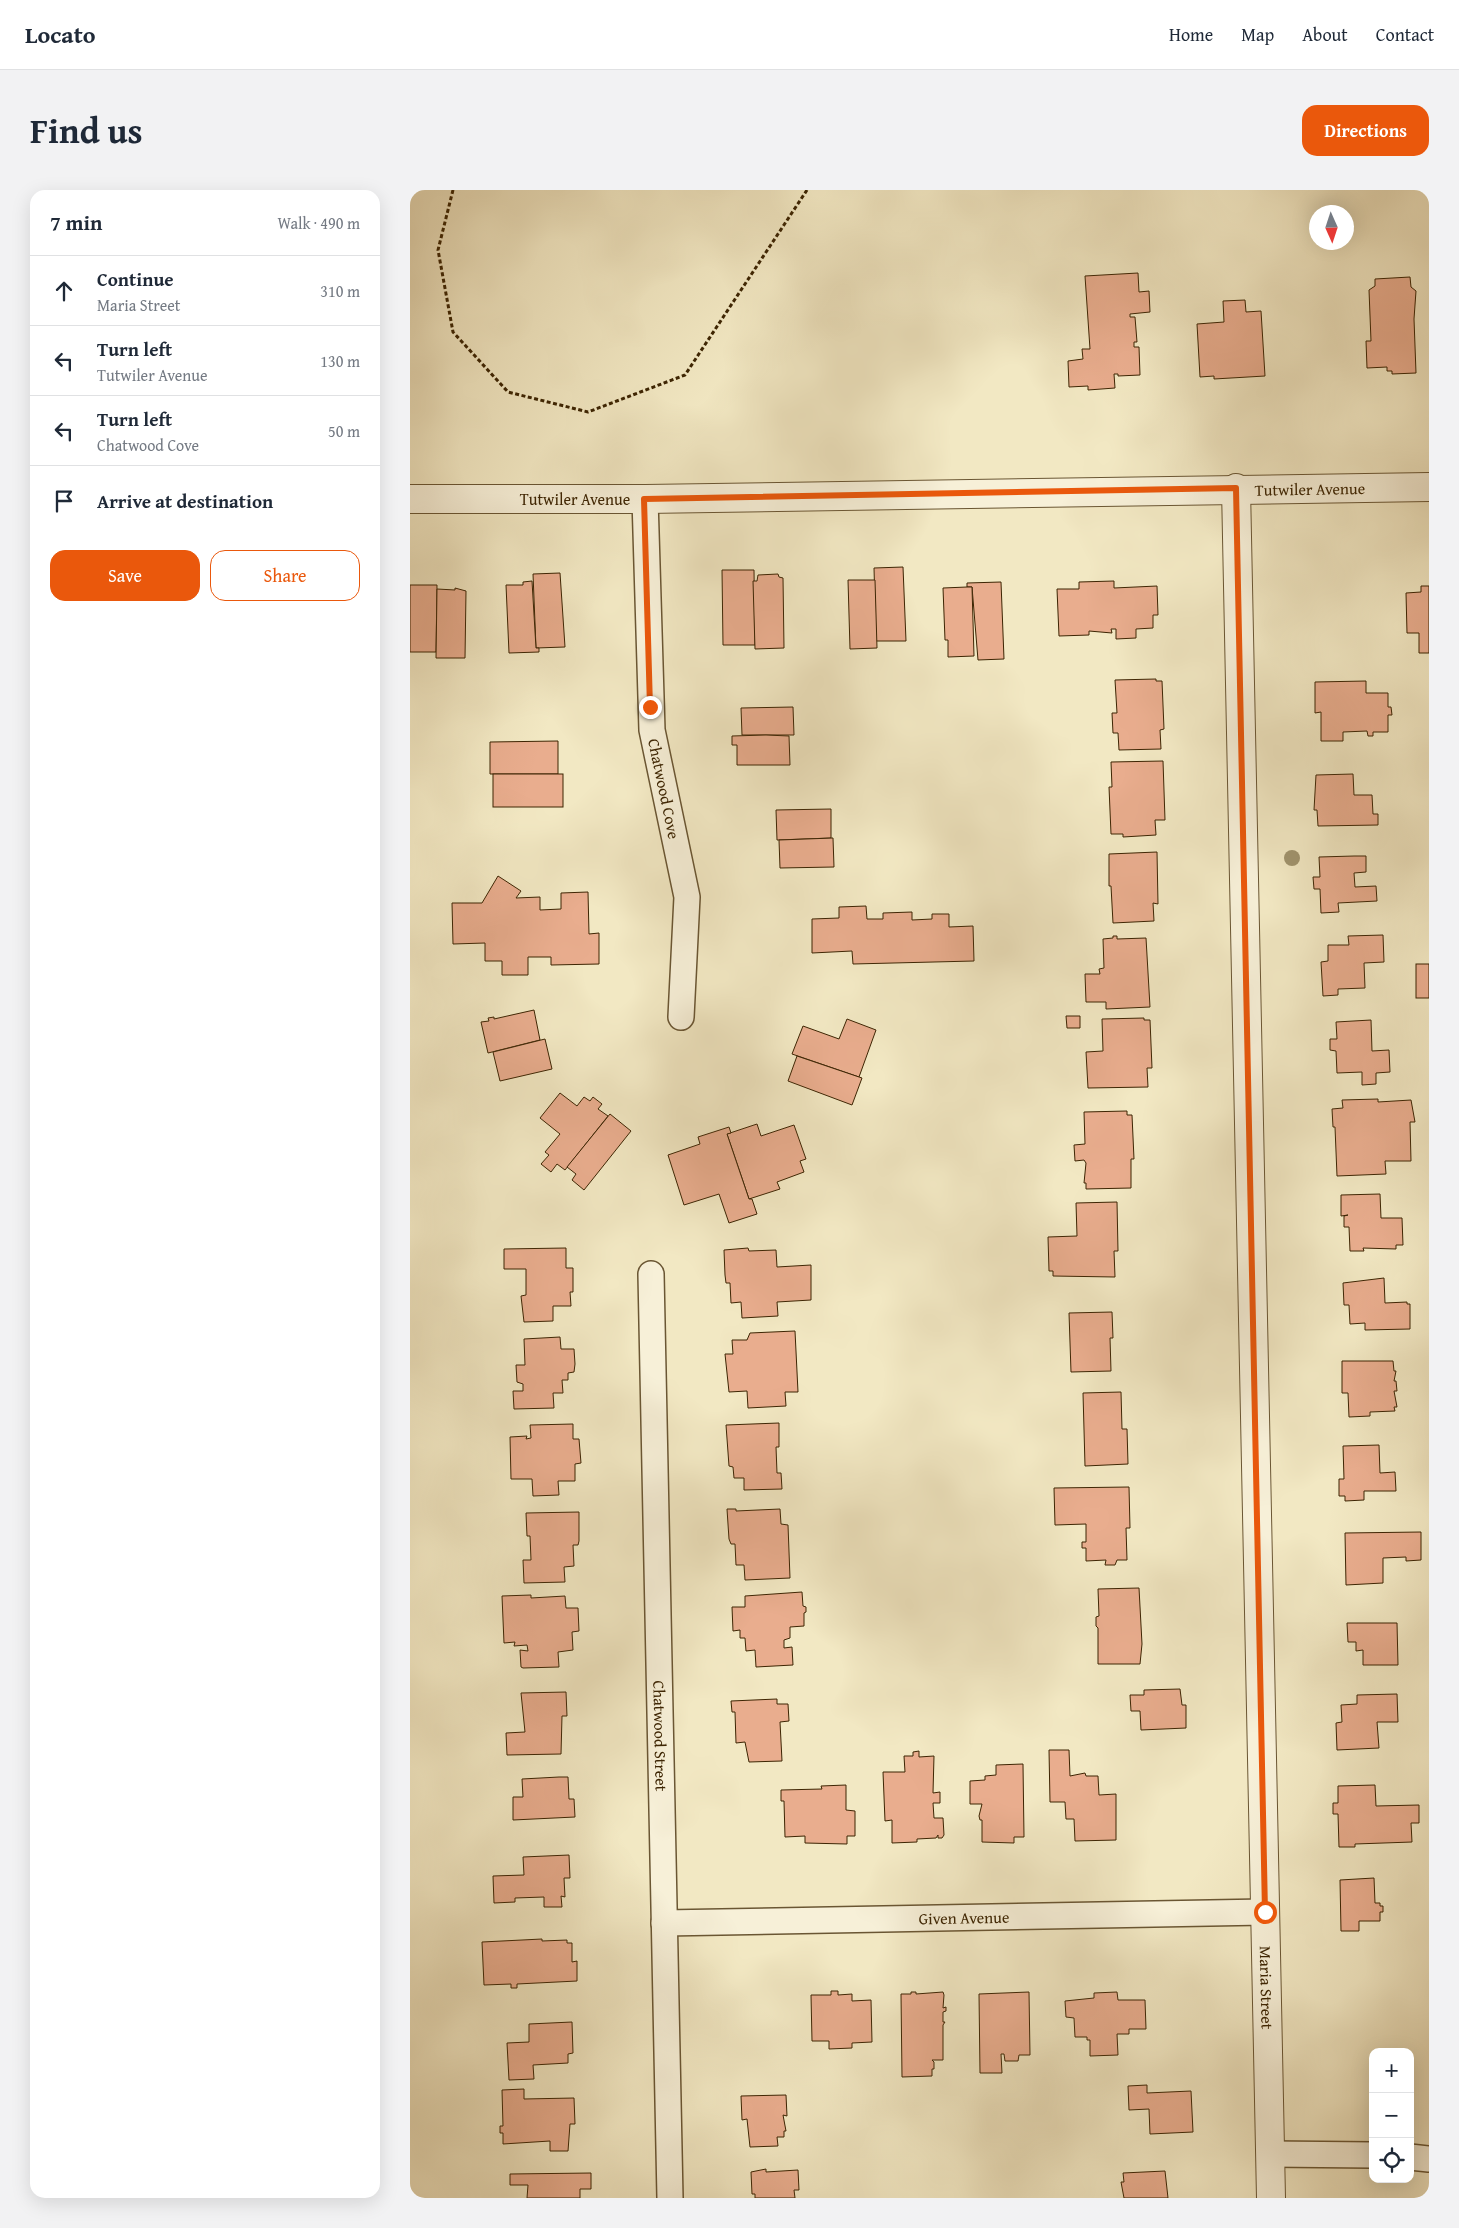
<!DOCTYPE html>
<html lang="en">
<head>
<meta charset="utf-8">
<style>
  :root { --surface:#fff; --page:#f2f2f3; --text:#1f2937; --muted:#747a83; --line:#e0e1e3; --accent:#ea580c }
  body { margin:0; font-family:"Gentium Book Plus",serif; background:var(--page); color:var(--text) }
  .controls { position:absolute; right:15px; bottom:15px; display:grid; overflow:hidden; border-radius:10px; box-shadow:0 5px 20px #0002 }
  .controls button { width:45px; height:45px; display:grid; place-items:center; padding:0; border:0; border-bottom:1px solid var(--line); background:var(--surface); color:var(--text); font:25px sans-serif }
  .compass { position:absolute; left:899px; top:15px; width:45px; height:45px; border-radius:50%; background:var(--surface); box-shadow:0 5px 20px #0002; rotate:177deg }
  .stop { position:absolute; width:15px; height:15px; margin:-11px; border:4px solid #ea580c; border-radius:50%; background:#fff }
  .stop.end { background:#ea580c; border-color:#fff; box-shadow:0 1px 5px #0008 }
  .list { margin:0; padding:0; list-style:none }
  h2 { display:flex; justify-content:space-between; align-items:center; height:65px; margin:0; padding:0 20px; font-size:21px }
  h2 small { font-size:16px; font-weight:400; color:var(--muted) }
  .list li { display:grid; grid-template-columns:32px 1fr auto; gap:15px; align-items:center; box-sizing:border-box; height:70px; padding:0 20px; border-top:1px solid var(--line) }
  .list b { display:block; font-size:19px; white-space:nowrap }
  .list p { margin:0; font-size:16px; white-space:nowrap; color:var(--muted) }
  .list em { font-size:16px; font-style:normal; color:var(--muted) }
  .actions { display:flex; gap:10px; padding:15px 20px }
  .actions a { flex:1; padding:11px 0; border:1px solid var(--accent); border-radius:15px; text-align:center; font-size:18px; color:var(--accent) }
  .actions .main { background:var(--accent); color:#fff }
  .icon { flex:none; width:28px; height:28px; fill:none; stroke:currentColor; stroke-width:2; stroke-linecap:round; stroke-linejoin:round }
  .map { position:relative; flex:none; width:1019px; height:2008px; overflow:hidden; border-radius:15px }
  header { display:flex; align-items:center; gap:30px; box-sizing:border-box; height:70px; padding:0 25px; background:var(--surface); border-bottom:1px solid var(--line) }
  header strong { font-size:24px }
  nav { display:flex; gap:28px; margin-inline-start:auto; font-size:18px }
  .intro { display:flex; align-items:center; justify-content:space-between; box-sizing:border-box; height:120px; padding:0 30px }
  h1 { margin:0; font-size:35px }
  .button { padding:12px 22px; border-radius:15px; background:var(--accent); color:#fff; font-size:18px; font-weight:700 }
  main { display:flex; gap:30px; padding:0 30px }
  aside { flex:1; background:var(--surface); border-radius:15px; box-shadow:0 5px 20px #0002 }
  .map>svg:first-child { display:block }
</style>
</head>
<body>
<header>
<strong>Locato</strong>
<nav><a>Home</a><a>Map</a><a>About</a><a>Contact</a></nav>
</header>
<div class="intro"><h1>Find us</h1><a class="button">Directions</a></div>
<main>
<aside>
<h2>7 min<small>Walk · 490 m</small></h2>
<ul class="list">
<li><svg class="icon" aria-label="ahead" viewBox="0 0 24 24"><path d="M12 20V5M6 11l6-6 6 6"/></svg><div><b>Continue</b><p>Maria Street</p></div><em>310 m</em></li>
<li><svg class="icon" aria-label="left" viewBox="0 0 24 24"><path d="M17 20v-9H6M10 6l-5 5 5 5"/></svg><div><b>Turn left</b><p>Tutwiler Avenue</p></div><em>130 m</em></li>
<li><svg class="icon" aria-label="left" viewBox="0 0 24 24"><path d="M17 20v-9H6M10 6l-5 5 5 5"/></svg><div><b>Turn left</b><p>Chatwood Cove</p></div><em>50 m</em></li>
<li><svg class="icon" aria-label="arrive" viewBox="0 0 24 24"><path d="M6 21V4h12l-3 4 3 4H6"/></svg><div><b>Arrive at destination</b></div></li>
</ul>
<div class="actions"><a class="main">Save</a><a>Share</a></div>
</aside>
<div class="map">
<svg width="1019" height="2008" viewBox="0 0 1019 2008">
  <rect width="100%" height="100%" fill="#f2e8c3"/>
  <filter id="stains"><feTurbulence type="fractalNoise" baseFrequency=".004" numOctaves="4"/><feColorMatrix values="0 0 0 0 .2 0 0 0 0 .09 0 0 0 0 .02 0 0 0 .5 -.17"/></filter>
  <radialGradient id="worn" r=".72"><stop offset=".6" stop-color="#630" stop-opacity="0"/><stop offset="1" stop-color="#630" stop-opacity=".3"/></radialGradient>
  <g fill="#e9ad8e" stroke="#3d2503">
    <polygon points="728,83 729,102 739,101 740,122 720,124 720,127 725,127 727,152 724,152 724,157 729,157 730,185 708,186 708,184 704,184 705,198 678,200 678,196 659,197 658,171 673,169 672,159 680,159 675,86"/>
    <polygon points="1000,87 1001,97 1006,101 1004,129 1006,183 982,184 982,181 977,181 977,177 957,178 956,151 961,151 959,100 965,96 965,89"/>
    <polygon points="835,110 836,122 851,121 855,186 804,189 804,186 790,187 787,134 814,132 813,111"/>
    <polygon points="493,377 496,451 466,451 464,378"/>
    <polygon points="312,380 344,380 345,455 313,455"/>
    <polygon points="150,383 155,457 126,458 123,384"/>
    <polygon points="368,384 369,387 373,388 374,458 345,459 343,391 347,391 348,385"/>
    <polygon points="438,390 465,390 467,458 440,459"/>
    <polygon points="122,391 126,458 129,458 129,462 99,463 96,395 113,395 113,392"/>
    <polygon points="704,391 704,398 747,396 748,425 743,425 743,438 726,439 726,448 706,449 706,439 701,439 702,443 679,441 679,445 649,446 647,399 669,399 669,392"/>
    <polygon points="591,392 594,469 568,470 562,397 557,397 557,393"/>
    <polygon points="0,395 27,395 26,462 0,462"/>
    <polygon points="1011,396 1019,396 1019,463 1009,463 1009,443 997,443 996,403 1011,402"/>
    <polygon points="557,397 562,397 564,466 538,467 538,450 535,450 533,398"/>
    <polygon points="45,398 56,401 55,468 26,468 27,399 45,400"/>
    <polygon points="746,489 746,491 752,491 754,539 750,540 751,559 709,560 708,543 703,543 702,523 707,523 705,490"/>
    <polygon points="956,491 956,503 978,503 978,517 981,517 982,525 978,525 978,542 963,542 963,546 958,546 957,541 933,542 933,551 911,551 911,522 905,523 905,492"/>
    <polygon points="383,517 384,545 332,545 331,518"/>
    <polygon points="356,545 379,546 380,575 327,575 327,555 322,555 322,546"/>
    <polygon points="148,551 148,584 80,584 80,552"/>
    <polygon points="753,571 755,630 745,630 746,645 713,647 713,644 701,644 699,597 702,597 701,572"/>
    <rect x="83" y="584" width="70" height="33"/>
    <polygon points="943,584 944,605 962,605 963,624 968,624 968,635 908,636 907,620 904,620 906,585"/>
    <polygon points="421,619 421,648 367,650 366,620"/>
    <polygon points="423,648 424,677 370,678 369,650"/>
    <polygon points="747,662 748,714 743,713 744,731 703,733 701,696 699,696 699,664"/>
    <polygon points="944,666 956,666 956,682 944,683 945,697 966,696 967,711 928,713 929,722 911,723 910,699 904,699 903,687 910,687 909,667"/>
    <polygon points="88,686 111,701 106,708 130,707 130,720 151,719 151,703 178,702 179,744 189,743 189,774 141,775 141,767 118,767 118,785 92,785 92,771 75,771 75,753 43,754 42,713 72,713"/>
    <polygon points="456,716 457,729 473,729 473,723 502,722 502,730 522,729 522,724 539,724 539,737 563,736 564,771 443,774 442,761 402,763 402,729 429,728 429,717"/>
    <polygon points="973,745 974,772 954,773 955,798 928,799 928,805 913,806 911,772 918,771 918,755 939,755 938,746"/>
    <polygon points="703,746 707,746 707,749 736,748 740,817 696,819 696,812 676,812 675,784 690,784 689,779 694,778 693,749 703,748"/>
    <rect x="1006" y="774" width="13" height="34"/>
    <polygon points="124,820 130,850 78,863 71,832 79,831 78,828 84,827 84,829"/>
    <polygon points="656,826 670,826 670,838 657,838"/>
    <polygon points="734,828 734,830 740,830 742,878 737,878 738,897 678,898 676,862 693,861 692,829"/>
    <polygon points="437,829 466,840 449,887 382,864 393,836 429,849"/>
    <polygon points="961,830 962,861 979,860 980,882 966,883 966,894 952,895 952,882 927,883 926,861 920,860 920,849 927,849 926,832"/>
    <polygon points="135,849 142,879 90,891 83,862"/>
    <polygon points="387,866 452,888 442,915 378,891"/>
    <polygon points="150,903 167,916 174,907 180,911 183,907 192,914 188,919 198,926 155,980 147,974 141,982 131,974 139,965 135,962 150,944 130,928"/>
    <polygon points="968,909 968,912 1001,910 1005,932 1000,932 1001,971 975,971 976,984 927,986 925,937 923,937 922,919 933,918 932,910"/>
    <polygon points="717,921 717,925 722,925 724,969 721,969 721,998 676,999 676,993 674,993 676,973 674,970 665,971 664,955 675,954 674,922"/>
    <polygon points="200,924 221,941 174,1000 162,990 166,984 157,977"/>
    <polygon points="347,934 351,946 384,935 396,969 390,971 394,982 367,992 370,999 339,1009 317,944"/>
    <polygon points="319,937 321,943 317,944 339,1009 342,1009 347,1024 319,1033 309,1004 274,1015 258,965 290,954 288,947"/>
    <polygon points="970,1004 971,1028 992,1028 993,1055 986,1055 986,1059 953,1058 954,1061 940,1061 939,1037 934,1037 934,1026 938,1025 931,1026 931,1005"/>
    <polygon points="707,1012 708,1061 704,1061 705,1087 643,1086 643,1081 639,1081 638,1047 667,1046 666,1013"/>
    <polygon points="156,1058 156,1078 163,1078 163,1102 160,1102 161,1116 143,1116 143,1131 114,1132 111,1106 116,1105 116,1079 94,1079 94,1059"/>
    <polygon points="338,1058 339,1061 366,1060 367,1077 401,1075 401,1110 367,1112 368,1126 332,1128 331,1112 321,1113 320,1093 316,1093 315,1085 314,1060"/>
    <polygon points="974,1088 975,1113 997,1112 997,1114 1000,1114 1000,1139 955,1140 955,1133 940,1134 939,1115 934,1115 933,1093"/>
    <polygon points="702,1122 703,1148 700,1148 701,1181 661,1182 659,1123"/>
    <polygon points="385,1141 388,1202 375,1202 376,1216 338,1218 337,1201 319,1202 315,1164 323,1164 322,1150 337,1150 340,1143"/>
    <polygon points="150,1147 151,1159 164,1159 165,1174 164,1182 158,1183 158,1190 152,1190 153,1203 143,1203 144,1218 104,1219 103,1201 113,1201 113,1194 107,1192 106,1175 115,1175 114,1149"/>
    <polygon points="932,1171 983,1171 984,1181 986,1181 984,1191 986,1191 987,1201 984,1201 987,1217 984,1217 985,1221 960,1222 960,1226 939,1227 938,1203 932,1203"/>
    <polygon points="711,1202 712,1239 717,1239 718,1274 675,1276 673,1203"/>
    <polygon points="369,1233 369,1257 366,1257 367,1283 371,1283 372,1299 334,1300 334,1288 324,1288 323,1277 319,1276 316,1235"/>
    <polygon points="163,1234 163,1249 169,1249 171,1273 165,1274 165,1291 148,1291 149,1305 123,1306 122,1289 101,1289 100,1247 117,1246 116,1249 121,1248 120,1235"/>
    <polygon points="969,1255 970,1283 985,1282 986,1301 954,1301 954,1310 935,1311 935,1306 929,1306 929,1289 934,1289 933,1256"/>
    <polygon points="719,1297 720,1338 716,1338 717,1370 707,1370 705,1375 695,1375 696,1370 676,1371 676,1358 672,1358 672,1352 676,1352 676,1334 645,1335 644,1298"/>
    <polygon points="317,1319 326,1319 326,1321 370,1319 371,1334 378,1335 380,1388 335,1390 334,1375 326,1375 325,1354 321,1354 319,1349"/>
    <polygon points="169,1322 169,1351 168,1355 163,1355 164,1376 154,1377 155,1392 114,1393 113,1370 121,1370 120,1346 117,1346 116,1323"/>
    <polygon points="1011,1342 1011,1370 996,1371 996,1367 973,1368 973,1393 936,1395 935,1343"/>
    <polygon points="729,1398 732,1454 730,1474 688,1474 688,1438 686,1436 686,1427 689,1426 688,1399"/>
    <polygon points="392,1402 393,1416 396,1417 396,1422 394,1423 394,1436 380,1437 380,1448 374,1450 374,1458 382,1457 383,1475 346,1477 345,1460 336,1461 335,1448 330,1448 330,1440 323,1441 322,1417 335,1417 335,1406"/>
    <polygon points="121,1405 121,1408 155,1406 156,1418 168,1418 169,1441 162,1442 163,1460 148,1462 149,1477 113,1478 111,1477 110,1460 118,1461 117,1455 104,1456 105,1452 94,1453 92,1406"/>
    <polygon points="937,1433 987,1433 988,1475 953,1475 953,1460 946,1461 946,1452 938,1452"/>
    <polygon points="770,1499 772,1515 776,1515 776,1538 731,1540 730,1521 721,1521 720,1505 734,1505 734,1500"/>
    <polygon points="156,1502 157,1526 152,1526 151,1564 97,1565 96,1543 115,1542 111,1503"/>
    <polygon points="987,1504 988,1532 967,1532 969,1558 927,1560 926,1533 932,1532 931,1515 947,1514 947,1505"/>
    <polygon points="367,1509 367,1514 378,1514 379,1531 370,1532 372,1571 339,1572 335,1552 326,1553 325,1522 322,1522 321,1511"/>
    <polygon points="639,1560 659,1560 660,1586 675,1583 676,1586 688,1586 689,1605 706,1604 706,1650 665,1651 664,1629 656,1629 655,1612 640,1612"/>
    <polygon points="509,1561 509,1567 524,1566 523,1603 530,1602 530,1613 523,1613 524,1628 533,1628 534,1645 532,1648 528,1648 528,1645 526,1648 507,1649 507,1652 482,1653 482,1630 475,1631 473,1582 495,1582 494,1566 503,1566 503,1562"/>
    <polygon points="613,1574 614,1647 604,1647 604,1653 572,1652 572,1630 570,1630 569,1626 572,1614 560,1614 560,1591 575,1590 575,1586 586,1585 586,1575"/>
    <polygon points="149,1587 158,1587 159,1609 164,1609 165,1627 103,1630 103,1607 113,1607 112,1589"/>
    <polygon points="436,1595 436,1620 445,1621 445,1646 437,1646 437,1654 395,1653 395,1646 375,1647 374,1611 371,1611 371,1600 412,1599 411,1596"/>
    <polygon points="965,1595 966,1616 1009,1615 1009,1633 1001,1633 1002,1652 945,1654 945,1657 929,1657 928,1624 923,1624 923,1613 928,1613 928,1596"/>
    <polygon points="159,1665 160,1688 154,1688 155,1707 151,1706 152,1717 134,1717 134,1707 105,1708 105,1712 84,1713 83,1686 114,1685 113,1667"/>
    <polygon points="964,1688 965,1713 970,1713 970,1716 973,1716 973,1722 970,1722 970,1731 949,1731 949,1741 931,1741 930,1690"/>
    <polygon points="132,1749 132,1751 157,1750 157,1753 162,1753 162,1772 167,1771 167,1791 107,1794 107,1798 101,1798 101,1794 74,1795 72,1752"/>
    <polygon points="421,1801 428,1801 428,1805 442,1804 442,1811 461,1810 462,1852 442,1853 442,1858 419,1859 419,1851 402,1851 401,1805 421,1805"/>
    <polygon points="501,1802 506,1802 506,1804 533,1802 534,1805 533,1818 536,1817 536,1821 533,1822 533,1832 535,1832 533,1835 533,1870 522,1870 524,1872 524,1879 522,1879 522,1886 492,1887 491,1804 501,1804"/>
    <polygon points="619,1802 620,1865 609,1865 608,1871 595,1871 594,1864 591,1864 592,1883 570,1883 569,1804"/>
    <polygon points="707,1802 708,1810 735,1810 736,1839 719,1839 719,1844 707,1844 708,1865 680,1866 680,1850 677,1850 677,1847 665,1847 664,1828 656,1827 655,1811 684,1808 684,1803"/>
    <polygon points="162,1832 163,1863 158,1864 158,1873 123,1875 124,1889 99,1890 97,1853 119,1852 119,1834"/>
    <polygon points="737,1895 737,1903 781,1901 783,1942 740,1944 739,1919 719,1920 718,1896"/>
    <polygon points="114,1899 114,1909 164,1908 165,1934 160,1934 158,1961 140,1961 140,1951 93,1954 93,1943 90,1943 90,1936 93,1936 92,1900"/>
    <polygon points="376,1905 377,1926 373,1925 376,1941 374,1941 374,1947 367,1947 368,1956 340,1957 337,1929 332,1930 331,1906"/>
    <polygon points="356,1979 356,1982 388,1980 389,2000 384,2000 385,2008 345,2008 345,2004 342,2004 341,1982"/>
    <polygon points="755,1981 758,2008 714,2008 711,1992 714,1992 713,1983"/>
    <polygon points="181,1983 181,1999 170,1999 170,2008 117,2008 118,1995 100,1995 100,1984"/>
  </g>
  <g fill="none" stroke-linecap="round" stroke-linejoin="round">
    <g stroke="#6a5633" stroke-width="28">
      <g id="minor">
        <path id="s1" d="M235,309L242,540L277,707L271,827"/>
        <path id="s2" d="M241,1084L260,2008"/>
        <path id="s3" d="M254,1733L855,1722"/>
        <polyline points="860,1964 963,1965"/>
        <polyline points="1000,1967 1019,1969"/>
      </g>
    </g>
    <g stroke="#6a5633" stroke-width="30">
      <g id="tertiary">
        <path id="s4" d="M826,298L861,2008"/>
        <path id="s5" d="M0,309H235L1019,297"/>
      </g>
    </g>
    <polyline stroke="#3d2503" stroke-width="3" stroke-dasharray="4 2.5" stroke-linecap="butt" points="43,0 28,60 43,142 98,202 178,222 275,185 397,0"/>
    <use href="#minor" stroke="#f7f0d8" stroke-width="25"/>
    <use href="#tertiary" stroke="#f7f0d8" stroke-width="28"/>
  </g>
  <circle fill="#a0936d" cx="882" cy="668" r="8"/>
  <g fill="none" stroke-linecap="round" stroke-linejoin="round">
    <polyline stroke="#ea580c" stroke-width="6" points="240,517 234,309 826,298 855,1722"/>
  </g>
  <g text-anchor="middle" stroke-width="5" stroke-linejoin="round" paint-order="stroke">
    <g font-size="16" fill="#3d2503" stroke="#f7f0d8">
      <text dy="6" stroke="none"><textPath href="#s5" startOffset="900">Tutwiler Avenue</textPath></text>
      <text dy="6" stroke="none"><textPath href="#s5" startOffset="165">Tutwiler Avenue</textPath></text>
      <text dy="6" stroke="none"><textPath href="#s1" startOffset="291">Chatwood Cove</textPath></text>
      <text dy="6" stroke="none"><textPath href="#s2" startOffset="462">Chatwood Street</textPath></text>
      <text dy="6" stroke="none"><textPath href="#s3" startOffset="300">Given Avenue</textPath></text>
      <text dy="6" stroke="none"><textPath href="#s4" startOffset="1500">Maria Street</textPath></text>
    </g>
  </g>
  <rect width="100%" height="100%" filter="url(#stains)"/>
  <rect width="100%" height="100%" fill="url(#worn)"/>
</svg>
<div class="controls">
<button>+</button>
<button>−</button>
<button><svg class="icon" aria-label="locate" viewBox="0 0 24 24"><circle cx="12" cy="12" r="6"/><path d="M12 2v4M12 18v4M2 12h4M18 12h4"/></svg></button>
</div>
<svg class="compass" viewBox="-18 -18 36 36"><path d="M0-13l5 13h-10z" fill="#e53935"/><path d="M0 13l5-13h-10z" fill="#747a83"/></svg>
<div class="stop" style="left:855px;top:1722px"></div>
<div class="stop end" style="left:240px;top:517px"></div>
</div>
</main>
</body>
</html>
